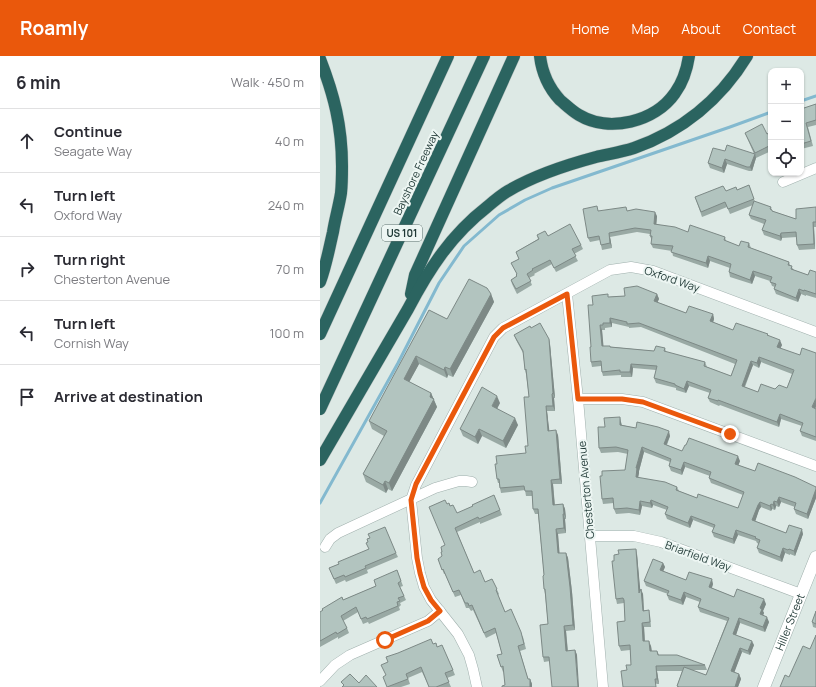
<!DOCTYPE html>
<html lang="en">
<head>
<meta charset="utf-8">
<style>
  :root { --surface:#fff; --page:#f7f7f7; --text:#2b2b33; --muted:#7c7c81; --line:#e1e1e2; --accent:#ea580c }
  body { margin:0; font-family:Manrope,sans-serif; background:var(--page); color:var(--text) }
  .controls { position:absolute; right:12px; top:12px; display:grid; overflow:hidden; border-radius:8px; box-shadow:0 1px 3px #0004 }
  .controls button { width:36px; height:36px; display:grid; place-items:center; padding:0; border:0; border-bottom:1px solid var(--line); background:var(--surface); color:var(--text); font:20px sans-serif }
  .stop { position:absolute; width:12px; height:12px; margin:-9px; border:3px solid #ea580c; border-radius:50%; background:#fff }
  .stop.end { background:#ea580c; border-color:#fff; box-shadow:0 1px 4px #0008 }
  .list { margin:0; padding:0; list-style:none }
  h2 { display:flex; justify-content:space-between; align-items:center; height:52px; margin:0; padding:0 16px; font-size:17px }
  h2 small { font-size:13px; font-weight:400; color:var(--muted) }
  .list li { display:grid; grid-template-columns:26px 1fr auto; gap:12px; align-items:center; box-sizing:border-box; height:64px; padding:0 16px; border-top:1px solid var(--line) }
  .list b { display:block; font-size:15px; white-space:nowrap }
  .list p { margin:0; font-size:13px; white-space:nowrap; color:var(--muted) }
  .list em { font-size:13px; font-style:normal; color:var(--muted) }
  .icon { flex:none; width:22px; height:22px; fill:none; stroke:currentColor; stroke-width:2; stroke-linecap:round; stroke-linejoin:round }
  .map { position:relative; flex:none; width:496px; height:631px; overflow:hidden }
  header { display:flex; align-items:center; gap:24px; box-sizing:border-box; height:56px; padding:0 20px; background:var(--accent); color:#fff }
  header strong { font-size:19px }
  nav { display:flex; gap:22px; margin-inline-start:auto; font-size:14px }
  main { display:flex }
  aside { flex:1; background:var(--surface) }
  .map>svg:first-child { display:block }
</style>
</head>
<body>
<header>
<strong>Roamly</strong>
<nav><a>Home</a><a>Map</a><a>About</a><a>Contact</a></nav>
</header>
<main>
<aside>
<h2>6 min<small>Walk · 450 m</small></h2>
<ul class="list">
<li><svg class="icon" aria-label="ahead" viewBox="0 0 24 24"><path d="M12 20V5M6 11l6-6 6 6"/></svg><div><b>Continue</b><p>Seagate Way</p></div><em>40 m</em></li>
<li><svg class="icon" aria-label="left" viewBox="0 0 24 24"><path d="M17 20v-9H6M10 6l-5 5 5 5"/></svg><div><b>Turn left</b><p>Oxford Way</p></div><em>240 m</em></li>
<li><svg class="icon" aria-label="right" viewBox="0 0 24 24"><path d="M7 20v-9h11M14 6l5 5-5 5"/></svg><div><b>Turn right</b><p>Chesterton Avenue</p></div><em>70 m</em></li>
<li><svg class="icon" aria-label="left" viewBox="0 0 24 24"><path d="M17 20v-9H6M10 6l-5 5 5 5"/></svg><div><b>Turn left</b><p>Cornish Way</p></div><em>100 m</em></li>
<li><svg class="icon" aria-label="arrive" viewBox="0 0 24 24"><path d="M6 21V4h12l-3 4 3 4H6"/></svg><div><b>Arrive at destination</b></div></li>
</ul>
</aside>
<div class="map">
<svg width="496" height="631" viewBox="0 0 496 631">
  <rect width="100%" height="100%" fill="#dde9e5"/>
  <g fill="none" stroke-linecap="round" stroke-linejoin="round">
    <g stroke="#83b9cf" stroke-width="3">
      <polyline points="481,45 496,40"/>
      <polyline points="0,447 78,307 119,227 144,190 179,159 205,144 232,132 410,71 451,56"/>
    </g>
    <g stroke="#a0b0ad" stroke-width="11">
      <g id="minor">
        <polyline points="463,126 496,112"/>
        <polyline points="247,238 258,343 283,631"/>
        <polyline points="258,343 302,343 323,346 496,410"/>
        <polyline points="270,480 314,480 341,486 481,538"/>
        <polyline points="5,491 10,483 18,477 115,432 139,425 146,425 152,426"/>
        <polyline points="0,625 15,609 30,599 108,565 120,555"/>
        <polyline points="157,631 153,613 149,599 138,578 111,544 104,531 100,517 97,502 91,444 96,429 174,281 183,272 290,214 311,211 333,215 496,276"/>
      </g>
    </g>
    <g stroke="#a0b0ad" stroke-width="13">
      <g id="tertiary">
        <path id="s1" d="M444,631L496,501"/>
      </g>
    </g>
    <g stroke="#bcc3c2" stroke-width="13">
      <g id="motorway">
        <path d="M220,0C222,17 228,31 240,44C246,49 252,55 259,59C289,77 335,66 355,37C363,26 367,13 369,0"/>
        <path d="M0,3C14,39 22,70 22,110C22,119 22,128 21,137C19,150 15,163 13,176C9,193 6,210 0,226"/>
        <polyline points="91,238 95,219 194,0"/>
        <polyline points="0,278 128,0"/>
        <polyline points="0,353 164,0"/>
        <path d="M0,404L88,253C109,213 131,179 167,151C174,145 181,139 188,135C215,119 246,109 276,101C289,98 302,96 314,92C362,75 401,43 427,0"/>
      </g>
    </g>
    <use href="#minor" stroke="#fff" stroke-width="10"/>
    <use href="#tertiary" stroke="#fff" stroke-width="12"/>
    <use href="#motorway" stroke="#2b6460" stroke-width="12"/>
  </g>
  <g fill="#99a9a4" fill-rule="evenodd">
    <polygon points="496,48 496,69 488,71 493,90 481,93 481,53"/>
    <polygon points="451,76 451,95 436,102 435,99 436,102 432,115 429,115 407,108 404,117 390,112 388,107 405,95 434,98 425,77 447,78"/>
    <polygon points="429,129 435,146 451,151 452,155 476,163 496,151 496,171 494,171 495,193 479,194 477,189 477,181 462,182 461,185 444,179 442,174 444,168 431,163 429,159 433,149 410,158 407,151 382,161 375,141 417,134"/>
    <polygon points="278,155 308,155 337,160 336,168 368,176 405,181 406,185 419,190 429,187 431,192 469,206 470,209 474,214 488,219 496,216 496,242 486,239 486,240 481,238 478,246 456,238 454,233 455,231 452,230 450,225 435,220 432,228 410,221 409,216 410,212 390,205 388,212 353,200 352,195 333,192 331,188 332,185 330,180 330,178 317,176 290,181 292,192 282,194 280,184 270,186 268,182"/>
    <polygon points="217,179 228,180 261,189 263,193 254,198 258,205 236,216 232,208 214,218 215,219 209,222 212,229 197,238 192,228 191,224 197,220 197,218 191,207 199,203 196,196 218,183"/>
    <polygon points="171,238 174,246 133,321 128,319 127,322 99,308 89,326 111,337 117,351 72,435 68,433 66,437 46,426 43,418 64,380 52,373 49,365 109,254 127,263"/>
    <path d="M337,238L339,243L337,246L366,257L393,258L394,263L393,266L413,274L448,278V280L462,289L460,292L496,353V385L482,380L480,375L482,370L461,363L459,371L400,349L399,350L390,346L388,342L390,337L369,330L366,337L356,334V332L336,327L334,322L336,314L313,312L312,321H301V319L283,320L282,316L281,310L272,311L271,306L273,249L289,241ZM292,267L309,271V272L321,271L415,308L411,320L387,311L385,306L346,296L345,292L334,295L283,290L282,274H285V272L292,271ZM441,306L472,318L467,332L455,333L438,336L425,331L433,309L439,312Z"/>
    <polygon points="211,272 229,283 230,288 235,342 234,342 235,355 227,355 229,375 238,379 242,428 233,428 235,449 243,448 245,453 246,463 245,463 246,477 238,478 239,497 246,497 248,502 252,536 255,574 246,575 248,595 255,594 257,599 230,605 224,606 223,601 228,568 225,538 224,533 224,519 218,458 215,458 213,453 212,440 206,440 205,434 181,437 179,427 178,427 177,423 206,397 208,390 209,341 206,318 205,314 203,297 196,284 194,279"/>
    <polygon points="180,347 177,352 198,369 186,392 162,380 158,388 143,380 140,373"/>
    <path d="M301,366L302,369L350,380L347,389L362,395L420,405L418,409L435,415L496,431V442L488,463L476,458L474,453L475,451L461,446L459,451L456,450L455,454L452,453L451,455L441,451L439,454L435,465L466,477L483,478L475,500L470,498V499L465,497L462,506L439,497L437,492L439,488L437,487L436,485L418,479L414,488L394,481L392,476L394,472L373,464L370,472L347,463L345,458L347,454L333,449L332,452L322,450L320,459L309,457L296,458L294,453V447L283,448L282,443L305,414L308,398L298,396L281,397L279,392L285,371ZM324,396L350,406L349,410L351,415L362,419L365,411L390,420L389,422L391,427L423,439L418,452L377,442L359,435L357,431L318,422L319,417V415Z"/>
    <polygon points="127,448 130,450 137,457 180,454 182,459 160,468 160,466 137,476 154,517 165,526 172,523 179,538 178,539 185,556 203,581 206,593 200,595 208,623 210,623 212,628 185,629 184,615 183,616 177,599 182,598 176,577 166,582 153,554 151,555 149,552 146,552 141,539 135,541 125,518 124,518 118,503 122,501 122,496 125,489"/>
    <polygon points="76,497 78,501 47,514 48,517 26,526 25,524 16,528 9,512 19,508"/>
    <polygon points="317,498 320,535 323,538 324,554 330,559 331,571 324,571 325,585 331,590 332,595 337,595 339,599 385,609 387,614 372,614 386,619 407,565 380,556 378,551 380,546 366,541 363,549 349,544 347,539 348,538 326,530 324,525 343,507 345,511 343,515 366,524 393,528 392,532 414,541 446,548 443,555 444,557 443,560 449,566 445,576 420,567 416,579 434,589 430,599 422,596 414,616 419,618 421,623 418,631 357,631 357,630 362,615 337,615 339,628 337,628 307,614 311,609 310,594 301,595 299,590 305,565 304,547 297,548 296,543 294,505"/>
    <polygon points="77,514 83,530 80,531 86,544 80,547 81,549 79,551 80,554 49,568 48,566 43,568 38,556 23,565 27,572 29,577 18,583 18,581 0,591 0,556 23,544 56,530"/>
    <polygon points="496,555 496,572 493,571 492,566"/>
    <polygon points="113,588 117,591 133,614 135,619 127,622 131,631 109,631 102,616 88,622 90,628 81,631 67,631"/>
  </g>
  <g fill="#7d8986">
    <polygon points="435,98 436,102 432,115 430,111"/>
    <polygon points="405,103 407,108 404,117 402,112"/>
    <polygon points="335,156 337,160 336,173 334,168"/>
    <polygon points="493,166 494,171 495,193 494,188"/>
    <polygon points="289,177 290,181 292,192 290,187"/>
    <polygon points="461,177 462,182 461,185 460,180"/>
    <polygon points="388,200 390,205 388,212 386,207"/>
    <polygon points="433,215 435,220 432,228 430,224"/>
    <polygon points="479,233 481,238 478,246 476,242"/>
    <polygon points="171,238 174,246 133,321 130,313"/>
    <polygon points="337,238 339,243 336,250 334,245"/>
    <polygon points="393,258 394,263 392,270 390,265"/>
    <polygon points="290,262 292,267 292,271 290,267"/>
    <polygon points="280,269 282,274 284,295 282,290"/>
    <polygon points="229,283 230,288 235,342 233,337"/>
    <polygon points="460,284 462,289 459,296 457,291"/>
    <polygon points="96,300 99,308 87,330 84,323"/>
    <polygon points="439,301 441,306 439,312 437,307"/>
    <polygon points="431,305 433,309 423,334 422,330"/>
    <polygon points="311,308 313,312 312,321 310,316"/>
    <polygon points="125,311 128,319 127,322 124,314"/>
    <polygon points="367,325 369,330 366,337 364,333"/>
    <polygon points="111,337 117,351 72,435 69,427"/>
    <polygon points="232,338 234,342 235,355 233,350"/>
    <polygon points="177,340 180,347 175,357 172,350"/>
    <polygon points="496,342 496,351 494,356 492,351"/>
    <polygon points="226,350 227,355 230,380 228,375"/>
    <polygon points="460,358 461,363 459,371 457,366"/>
    <polygon points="300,361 301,366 302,374 300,369"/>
    <polygon points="195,362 198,369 186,392 183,385"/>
    <polygon points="159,373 162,380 158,388 155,381"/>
    <polygon points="236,374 238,379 242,428 240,423"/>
    <polygon points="349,375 350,380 345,392 344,388"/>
    <polygon points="322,391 324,396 319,415 319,417 317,426 316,421 316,412"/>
    <polygon points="418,400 420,405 417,413 415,408"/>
    <polygon points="364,406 365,411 362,419 361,414"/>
    <polygon points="231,424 233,428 235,454 233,449"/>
    <polygon points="65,425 68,433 66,437 63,429"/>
    <polygon points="496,433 496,442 488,463 487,458"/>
    <polygon points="459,441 461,446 459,451 457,446"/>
    <polygon points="331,444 333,449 332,452 330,447"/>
    <polygon points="320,445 322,450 320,459 319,454"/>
    <polygon points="454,445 456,450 455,454 453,449"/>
    <polygon points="440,446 441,451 439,454 434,469 432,464 438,449"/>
    <polygon points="243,448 245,453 246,463 244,458"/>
    <polygon points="451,448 452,453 451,455 450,450"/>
    <polygon points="243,458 245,463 246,477 244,472"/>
    <polygon points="371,460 373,464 370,472 368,467"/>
    <polygon points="236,473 238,478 240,502 238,497"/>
    <polygon points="482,473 483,478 475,500 474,495"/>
    <polygon points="416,474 418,479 414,488 413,483"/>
    <polygon points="463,492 465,497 462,506 460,501"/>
    <polygon points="316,493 317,498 321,542 319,537"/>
    <polygon points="246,497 248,502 252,536 255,574 253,569"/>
    <polygon points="343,507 345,511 342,518 340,514"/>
    <polygon points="392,523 393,528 390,536 389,531"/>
    <polygon points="321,533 323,538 324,559 323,555"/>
    <polygon points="364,536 366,541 363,549 361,544"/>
    <polygon points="444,543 446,548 443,555 444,557 441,563 440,558 440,552"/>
    <polygon points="447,561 449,566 445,576 443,571"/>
    <polygon points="419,562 420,567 415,582 413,578"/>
    <polygon points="322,567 324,571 325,590 323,585"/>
    <polygon points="244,570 246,575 248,600 246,595"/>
    <polygon points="329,585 331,590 332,600 330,595"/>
    <polygon points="432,585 434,589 430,599 428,595"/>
    <polygon points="420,592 422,596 413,620 411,615"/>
    <polygon points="255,594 257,599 259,631 258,631"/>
    <polygon points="336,610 337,615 339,628 337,623"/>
    <polygon points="419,618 421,623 418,631 415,631"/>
    <polygon points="210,623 212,628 212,631 210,631"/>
  </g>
  <g fill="#b2c4bf" stroke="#7d8986" fill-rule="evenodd">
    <polygon points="496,48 496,64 486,67 491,85 481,88 481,53"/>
    <polygon points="442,68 447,78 451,76 451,89 435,97 425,77"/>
    <polygon points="407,89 435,98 430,111 427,111 405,103 402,112 388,107 393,92 405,95"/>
    <polygon points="429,129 434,143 408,153 405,146 381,156 375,141 403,130 406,135 416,131 417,134"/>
    <polygon points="434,145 451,151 450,153 452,154 452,155 476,163 476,153 496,151 496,166 493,166 494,188 477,189 476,176 461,177 460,180 442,174 446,164 429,159"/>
    <polygon points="277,150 278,155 306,151 307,155 316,153 335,156 334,168 355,171 368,176 370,169 405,181 404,184 419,190 421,185 429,187 428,191 469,206 468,209 472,210 471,213 488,219 490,214 496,216 496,238 484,234 484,235 479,233 476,242 454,233 456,228 450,226 452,221 433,215 430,224 409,216 411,208 388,200 386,207 351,196 353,190 331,188 332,180 330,180 331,174 315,172 289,177 290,187 281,189 279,180 268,182 263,153"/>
    <polygon points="250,168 261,189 252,193 256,200 234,212 230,204 212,213 213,214 207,218 211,225 196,233 191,224 197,220 196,219 197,218 191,207 199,203 196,196 219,183 217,179 225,175 228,180"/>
    <polygon points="149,223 167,232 171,238 130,313 125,311 124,314 96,300 84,323 111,337 110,341 114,343 69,427 65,425 63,429 43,418 67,375 49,365 109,254 127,263"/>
    <path d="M317,230L337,238L334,245L366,257L369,250L393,258L390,265L413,274L416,267L448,278L447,279L460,284L457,291L480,299L482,292L496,297V342L492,351L496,353V381L480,375L483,367L460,358L457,366L398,344V345L388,342L391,334L367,325L364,333L355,329V328L334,322L337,310L311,308L310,316H300V314L282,316L281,305L271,306L270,291H271L268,249H273L272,240L288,238V241L305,240L304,232ZM290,262L307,266V268L319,267L417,304L411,320L384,310L385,306L344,295L345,292L336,290L334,295L290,291V290H282L280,269H283V267H290ZM439,301L474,314L467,332L459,329L455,333L441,328L438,336L422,330L431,305L437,307Z"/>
    <polygon points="220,267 229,283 233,337 232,338 233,350 226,350 228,375 236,374 240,423 231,424 233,449 243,448 244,458 243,458 244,472 236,473 238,497 246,497 250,531 253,569 244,570 246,595 255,594 258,631 232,631 229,601 223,601 220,569 228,568 225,533 224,533 223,520 224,519 218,453 213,453 212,435 205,435 204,430 180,432 179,423 177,423 175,408 177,408 176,400 206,397 205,390 208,390 204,341 209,341 206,313 205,314 203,295 194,279 210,270 211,272"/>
    <polygon points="162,331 177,340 172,350 195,362 183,385 159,373 155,381 140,373"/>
    <path d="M300,361V369L316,372L317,366L338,371L349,375L344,388L362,395L365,389H366L369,382L418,400L415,408L435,415L438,407L475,421L496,431V433L487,458L474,453L476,447L459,441L457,446L454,445L453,449L451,448L450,450L440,446L438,449L432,464L466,477L469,469L482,473L474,495L469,493L468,494L463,492L460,501L437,492L440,484L435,482L436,481L416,474L413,483L392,476L395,469L371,460L368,467L345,458L348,451L331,444L330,447L320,445L319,454L307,452L294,453L293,442L282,443L280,420H282V415L305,414L308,394L296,391L279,392L278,371H285L284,362ZM322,391L351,403L349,410L361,414L364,406L391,416L389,422L424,436L418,452L378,438L377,442L356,434L357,431L345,426L316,421L317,412H316Z"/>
    <polygon points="174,439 180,454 159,463 158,461 135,472 154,517 160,514 165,526 172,523 177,533 176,534 185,556 191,553 201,576 204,588 198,590 208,623 210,623 210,631 182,631 182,630 185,629 183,610 181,611 177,599 182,598 175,572 164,577 152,549 149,550 148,547 145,547 139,534 133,536 123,513 122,514 118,503 122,500 121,496 122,496 121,491 125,489 109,451 125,444 127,448 129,447 130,450 133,449 137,457 153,450 152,449"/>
    <polygon points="65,471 76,497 45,510 46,512 25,521 24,519 14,523 9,512 19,508 18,506 49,493 46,487 48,486 47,483 50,482 48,478"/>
    <polygon points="316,493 319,537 321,533 323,555 329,554 330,566 322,567 323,585 329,585 330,595 337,595 338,599 357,599 385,609 336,610 337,623 335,623 336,631 303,631 301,615 307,614 306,609 311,609 310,589 299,590 297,566 305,565 304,544 303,542 296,543 292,505 294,505 294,499 299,498 298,494"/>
    <polygon points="333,503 343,507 340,514 366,524 369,516 392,523 389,531 414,541 417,533 444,543 440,552 442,553 440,558 447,561 443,571 419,562 413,578 432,585 428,595 420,592 411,615 419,618 415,631 359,631 357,630 364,611 386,619 409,562 378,551 381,543 364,536 361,544 347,539 349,535 324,525"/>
    <polygon points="77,514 81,525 78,527 84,540 78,542 80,545 77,546 78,550 47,563 46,561 41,563 36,551 21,560 27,572 17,578 16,576 0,585 0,556 3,554 2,553 22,541 23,544 56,530 54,524"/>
    <polygon points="496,555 496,568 492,566"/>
    <polygon points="496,579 496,631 460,631 465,619 469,621 483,590 490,593"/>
    <polygon points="111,583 113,588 116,587 117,591 122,589 133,614 125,617 129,626 116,631 109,631 101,611 86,618 88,623 67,631 63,621 66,619 61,609 68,606 66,601 78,597"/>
    <polygon points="30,618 39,627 46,619 57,631 22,631 24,629 21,626"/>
  </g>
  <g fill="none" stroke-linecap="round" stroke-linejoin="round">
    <polyline stroke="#ea580c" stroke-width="5" points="65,584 108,565 120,555 111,544 104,531 100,517 97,502 91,444 96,428 174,281 183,272 247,238 258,343 302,343 323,346 410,378"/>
  </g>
  <g text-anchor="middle" stroke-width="4" stroke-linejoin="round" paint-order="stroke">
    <rect fill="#edf6f3" stroke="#5d716e" stroke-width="1" x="62" y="169" width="40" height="16" rx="3"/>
    <g font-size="10" font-weight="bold" fill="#1f3835">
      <text x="82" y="181">US 101</text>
    </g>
    <g font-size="11" fill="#1f3835" stroke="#edf6f3">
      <text transform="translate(96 117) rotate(-65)" y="4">Bayshore Freeway</text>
      <text transform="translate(352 223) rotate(19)" y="4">Oxford Way</text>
      <text transform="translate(266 434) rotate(-95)" y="4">Chesterton Avenue</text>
      <text transform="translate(378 500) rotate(20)" y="4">Briarfield Way</text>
      <text dy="4" stroke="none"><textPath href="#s1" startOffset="70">Hiller Street</textPath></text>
    </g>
  </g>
</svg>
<div class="controls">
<button>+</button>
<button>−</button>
<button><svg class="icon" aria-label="locate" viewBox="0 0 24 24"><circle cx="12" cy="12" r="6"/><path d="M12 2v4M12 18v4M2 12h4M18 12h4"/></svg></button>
</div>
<div class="stop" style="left:65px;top:584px"></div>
<div class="stop end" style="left:410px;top:378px"></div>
</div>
</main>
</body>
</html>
